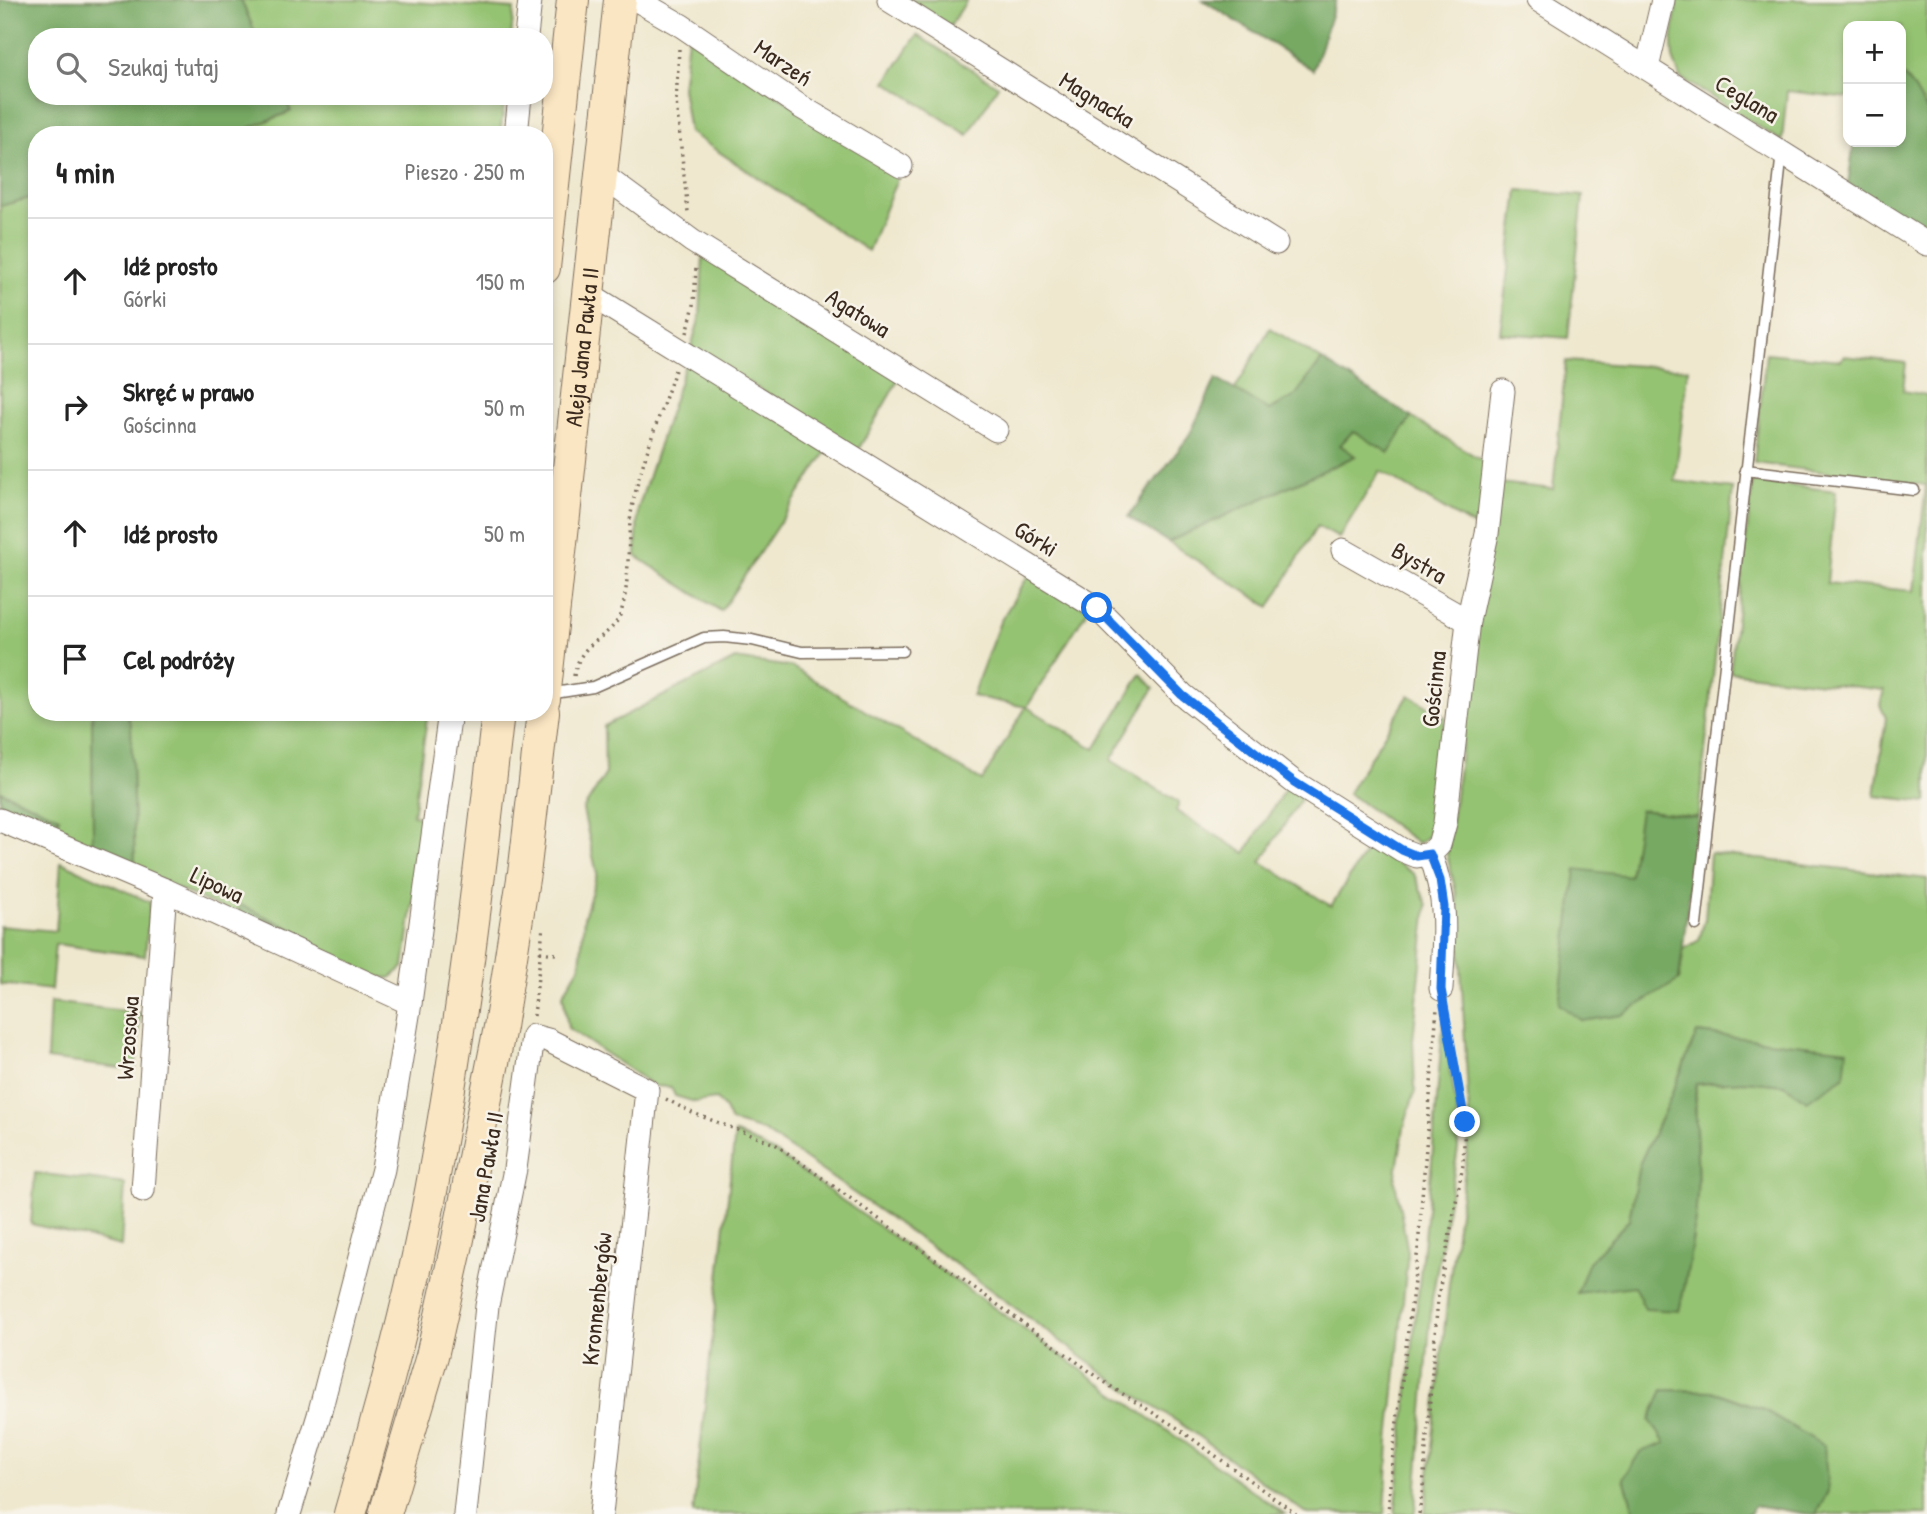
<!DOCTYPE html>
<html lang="pl">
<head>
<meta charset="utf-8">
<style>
  :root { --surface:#fff; --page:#f6f6f6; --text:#222; --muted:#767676; --line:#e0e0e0 }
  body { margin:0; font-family:"Patrick Hand",sans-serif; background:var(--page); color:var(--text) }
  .controls { position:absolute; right:21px; top:21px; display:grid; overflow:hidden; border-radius:14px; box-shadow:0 4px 10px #0003 }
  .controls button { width:63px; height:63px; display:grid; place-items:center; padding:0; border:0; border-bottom:2px solid var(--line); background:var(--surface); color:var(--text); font:35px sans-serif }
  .stop { position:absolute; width:21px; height:21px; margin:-16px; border:5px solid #1a73e8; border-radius:50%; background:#fff }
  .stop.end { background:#1a73e8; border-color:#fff; box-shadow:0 2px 7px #0008 }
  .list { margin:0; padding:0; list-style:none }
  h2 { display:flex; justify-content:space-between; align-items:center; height:91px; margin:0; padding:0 28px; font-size:30px }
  h2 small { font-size:23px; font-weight:400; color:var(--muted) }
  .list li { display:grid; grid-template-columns:46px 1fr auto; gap:21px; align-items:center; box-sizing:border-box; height:126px; padding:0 28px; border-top:2px solid var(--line) }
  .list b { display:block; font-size:26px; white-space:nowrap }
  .list p { margin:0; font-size:23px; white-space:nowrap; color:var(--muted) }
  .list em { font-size:23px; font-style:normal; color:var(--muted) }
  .icon { flex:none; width:38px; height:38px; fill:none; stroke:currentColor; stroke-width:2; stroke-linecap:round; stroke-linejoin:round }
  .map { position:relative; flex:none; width:1927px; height:1514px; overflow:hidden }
  .search { position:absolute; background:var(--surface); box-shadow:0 4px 10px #0003; left:28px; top:28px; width:525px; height:77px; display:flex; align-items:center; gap:18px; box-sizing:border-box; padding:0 24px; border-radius:28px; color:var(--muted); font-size:26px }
  .panel { position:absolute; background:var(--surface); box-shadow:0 4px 10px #0003; left:28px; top:126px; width:525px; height:595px; border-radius:28px }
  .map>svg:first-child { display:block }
</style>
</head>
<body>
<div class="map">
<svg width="1927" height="1514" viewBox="0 0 1927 1514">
  <rect width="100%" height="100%" fill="#f7f3e8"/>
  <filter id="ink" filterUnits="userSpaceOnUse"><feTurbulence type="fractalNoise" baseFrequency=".0143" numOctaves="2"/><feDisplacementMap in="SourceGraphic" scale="14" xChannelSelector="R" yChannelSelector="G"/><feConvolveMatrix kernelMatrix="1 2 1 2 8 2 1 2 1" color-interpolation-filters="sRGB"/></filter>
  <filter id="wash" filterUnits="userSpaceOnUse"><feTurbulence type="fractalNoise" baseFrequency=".00686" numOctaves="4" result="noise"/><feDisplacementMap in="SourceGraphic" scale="28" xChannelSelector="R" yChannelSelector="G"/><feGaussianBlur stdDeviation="1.57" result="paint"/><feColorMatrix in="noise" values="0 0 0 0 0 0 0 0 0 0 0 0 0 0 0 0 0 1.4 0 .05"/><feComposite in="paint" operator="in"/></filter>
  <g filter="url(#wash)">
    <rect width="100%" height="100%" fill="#efe8cf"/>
    <g fill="#94c372" stroke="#687648" stroke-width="2" fill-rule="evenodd">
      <polygon points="241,0 384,0 514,9 511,37 257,37"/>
      <polygon points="899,0 967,0 947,31"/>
      <polygon points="1677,0 1927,0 1927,111 1915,90 1901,73 1901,26 1848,26 1848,98 1787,91 1782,141 1680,77 1673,58 1672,44"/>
      <polygon points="917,35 998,86 968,135 886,82"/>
      <polygon points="688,37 899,174 868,251 689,132 682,88"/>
      <polygon points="284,96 505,96 500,135 232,135 290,112"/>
      <polygon points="1518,190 1583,196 1568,338 1500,333"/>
      <polygon points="37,196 37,712 92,712 93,834 90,850 53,833 59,817 0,791 0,206"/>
      <polygon points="703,255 900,377 858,450 691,347 700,317"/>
      <polygon points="1270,328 1322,360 1294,398 1269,410 1234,391"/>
      <polygon points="1766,353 1841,360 1844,356 1906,363 1903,391 1927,395 1927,802 1875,796 1886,718 1880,705 1884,690 1730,672 1753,481 1836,491 1827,583 1914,591 1926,485 1754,463"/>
      <polygon points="687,359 829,448 721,611 636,556 638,509"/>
      <path d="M1566,361L1688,369L1675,481L1733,489L1698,817L1640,810L1679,980L1684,949L1699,940L1705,919L1710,853L1927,879V1514H1816L1828,1491L1763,1409L1712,1391L1663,1390L1650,1420L1665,1443L1624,1478L1635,1514H1425L1449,1284L1470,1133L1457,897L1447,854L1462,744L1472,643L1500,483L1553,489ZM1697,1033L1766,1041L1807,1100L1785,1085L1744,1081L1696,1084C1694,1120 1699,1157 1697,1193C1695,1232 1688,1272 1679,1311L1589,1262L1629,1220L1639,1165L1668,1103Z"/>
      <polygon points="1411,417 1488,464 1483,530 1468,523 1380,471 1339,538 1317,526 1270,607 1168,542 1355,456 1340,445 1354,430 1389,453"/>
      <polygon points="1030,573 1088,609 1027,707 1095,749 1141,674 1154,688 1111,760 1179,803 1176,811 1245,853 1287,786 1302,797 1261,862 1331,906 1370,845 1414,874 1427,905 1413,1040 1415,1091 1404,1127 1395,1181 1408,1252 1389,1441 1385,1514 1307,1514 1181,1424 1123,1387 954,1263 795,1152 763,1131 731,1122 725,1109 716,1099 695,1102 675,1096 671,1087 654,1086 568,1028 563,994 580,966 584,918 597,874 583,810 605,775 604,726 735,659 792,667 982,781 1026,707 972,696 1000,622"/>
      <polygon points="1409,695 1445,717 1434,832 1418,843 1348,793"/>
      <polygon points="126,712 428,712 413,815 425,817 404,967 390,978 377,977 293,940 296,931 241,906 236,915 135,870 131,726"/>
      <polygon points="61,862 150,902 145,956 55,944 51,990 0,984 0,926 56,931"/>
      <polygon points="50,1002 140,1013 135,1070 47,1059"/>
      <polygon points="1443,1021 1457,1111 1458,1149 1432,1299 1415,1510 1414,1514 1395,1514 1432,1161"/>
      <polygon points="735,1133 774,1152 1285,1514 693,1514"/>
      <polygon points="35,1173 125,1184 121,1246 31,1224"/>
    </g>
    <g fill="#77a964" stroke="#596a41" stroke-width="2">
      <polygon points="0,0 241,0 257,37 37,37 37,96 284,96 291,111 232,135 37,135 37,196 0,206"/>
      <polygon points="1203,0 1336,0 1313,70"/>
      <polygon points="1901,73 1915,90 1927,111 1927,233 1848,184 1854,142 1901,142"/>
      <polygon points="1322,360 1411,417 1389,453 1353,431 1340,445 1355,456 1168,542 1128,517 1189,436 1216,379 1269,410 1294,397"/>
      <polygon points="92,712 126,712 131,726 135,870 90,850 93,834"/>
      <polygon points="0,791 59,817 53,833 0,808"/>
      <polygon points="1640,810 1698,817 1679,980 1622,1015 1582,1021 1559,1004 1576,869 1630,876"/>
      <polygon points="241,905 296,931 293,940 236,915"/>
      <path d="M1697,1033L1847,1050L1844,1077L1807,1101L1785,1085L1744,1081L1696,1084C1693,1120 1699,1156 1697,1193C1695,1232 1688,1272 1679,1311L1645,1309L1634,1286L1577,1293L1589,1262L1629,1220L1639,1165L1668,1103Z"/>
      <path d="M1663,1390L1712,1391L1763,1409L1824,1446L1828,1491L1816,1514C1795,1514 1776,1507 1754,1506L1750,1514H1635L1624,1478L1640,1452L1665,1443L1650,1420Z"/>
    </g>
  </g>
  <g filter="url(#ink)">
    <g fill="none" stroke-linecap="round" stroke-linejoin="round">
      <g stroke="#7a6c5c" stroke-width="13">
        <g id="service">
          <polyline points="1745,470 1914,490"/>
          <polyline points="548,694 593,687 704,638 724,637 752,640 802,652 902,651"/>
          <polyline points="1696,925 1782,152"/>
        </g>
      </g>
      <g stroke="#7a6c5c" stroke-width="25">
        <g id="minor">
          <polyline points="637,0 682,26 801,107 901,166"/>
          <polyline points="889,0 1276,243"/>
          <polyline points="1538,0 1927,244"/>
          <polyline points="526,37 530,0"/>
          <polyline points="1647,68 1663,0"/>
          <polyline points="516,135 520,96"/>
          <polyline points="601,174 692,241 996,430"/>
          <polyline points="589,294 1097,608 1183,695 1294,782 1402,850 1417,856 1430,854"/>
          <polyline points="1343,550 1468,621"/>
          <polyline points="0,820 165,890 410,1003"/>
          <path d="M1441,989C1444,937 1449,904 1430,854L1439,845L1445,823L1468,621L1487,534L1503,391"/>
          <polyline points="143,1190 165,890"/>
          <polyline points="289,1514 319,1415 383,1169 410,1003 450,712"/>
          <polyline points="465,1514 487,1306 515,1169 533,1036 548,1040 647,1090 601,1514"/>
        </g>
      </g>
      <g stroke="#7a6c5c" stroke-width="34">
        <g id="secondary">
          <polyline points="544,268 573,0"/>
          <path id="s1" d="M544,699L620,0"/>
          <path d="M350,1514C376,1424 402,1334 421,1242C457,1067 478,890 498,712"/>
          <polyline points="385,1514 432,1356 457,1244 500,1027 525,866 543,712"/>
        </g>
      </g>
      <g stroke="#7a6c5c" stroke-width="3.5" stroke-dasharray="2 5" stroke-linecap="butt">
        <polyline points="679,49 676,101 688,212"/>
        <polyline points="687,333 694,305 696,268"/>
        <path d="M574,676C581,635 614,641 622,609C631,577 626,541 632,508C640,465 661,413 675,370"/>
        <polyline points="540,952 556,954"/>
        <polyline points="534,1016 543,927"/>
        <polyline points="666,1099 690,1112 775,1144 1113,1388 1176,1427 1296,1514"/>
        <polyline points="1388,1514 1391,1471 1418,1248 1437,1008"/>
        <polyline points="1419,1514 1423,1487 1438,1297 1463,1165 1465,1122 1445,1008"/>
      </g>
      <use href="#service" stroke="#fff" stroke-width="10"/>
      <use href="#minor" stroke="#fff" stroke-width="23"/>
      <use href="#secondary" stroke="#fbe6c3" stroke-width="32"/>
    </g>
  </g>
  <g fill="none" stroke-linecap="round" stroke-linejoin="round" filter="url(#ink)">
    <polyline stroke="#1a73e8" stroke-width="9" points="1097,608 1182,695 1294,782 1402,850 1417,856 1430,854 1440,880 1444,907 1441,989 1465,1122"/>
  </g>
  <g text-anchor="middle" stroke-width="5" stroke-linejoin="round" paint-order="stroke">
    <g font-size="24" fill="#3b2a1e" stroke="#f7f3e8">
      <text transform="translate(783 63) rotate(34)" y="8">Marzeń</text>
      <text transform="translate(1747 99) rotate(31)" y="8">Ceglana</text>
      <text transform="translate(1097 100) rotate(32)" y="8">Magnacka</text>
      <text transform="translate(858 313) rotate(32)" y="8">Agatowa</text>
      <text dy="8" stroke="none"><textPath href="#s1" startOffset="354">Aleja Jana Pawła II</textPath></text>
      <text transform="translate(1036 539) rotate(32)" y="8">Górki</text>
      <text transform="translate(1419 563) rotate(30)" y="8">Bystra</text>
      <text transform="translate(1434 689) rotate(-84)" y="8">Gościnna</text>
      <text transform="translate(217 885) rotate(25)" y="8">Lipowa</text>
      <text transform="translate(128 1038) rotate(-86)" y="8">Wrzosowa</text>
      <text transform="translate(486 1167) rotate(-80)" y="8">Jana Pawła II</text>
      <text transform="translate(597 1299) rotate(-84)" y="8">Kronnenbergów</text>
    </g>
  </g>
</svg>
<div class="controls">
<button>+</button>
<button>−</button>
</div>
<div class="stop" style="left:1097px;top:608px"></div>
<div class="stop end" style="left:1465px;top:1122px"></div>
<div class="search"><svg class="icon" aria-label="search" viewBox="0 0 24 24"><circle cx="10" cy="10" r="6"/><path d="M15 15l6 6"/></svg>Szukaj tutaj</div>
<section class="panel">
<h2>4 min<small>Pieszo · 250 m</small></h2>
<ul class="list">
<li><svg class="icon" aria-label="ahead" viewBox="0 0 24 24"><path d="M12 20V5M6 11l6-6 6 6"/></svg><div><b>Idź prosto</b><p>Górki</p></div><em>150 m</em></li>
<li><svg class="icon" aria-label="right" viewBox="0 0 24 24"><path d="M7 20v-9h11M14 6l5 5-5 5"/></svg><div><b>Skręć w prawo</b><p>Gościnna</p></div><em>50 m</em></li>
<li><svg class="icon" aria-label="ahead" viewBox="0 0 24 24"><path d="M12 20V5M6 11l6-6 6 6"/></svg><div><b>Idź prosto</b></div><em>50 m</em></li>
<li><svg class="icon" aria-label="arrive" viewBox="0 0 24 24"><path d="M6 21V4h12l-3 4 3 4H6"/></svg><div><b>Cel podróży</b></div></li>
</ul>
</section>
</div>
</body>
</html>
